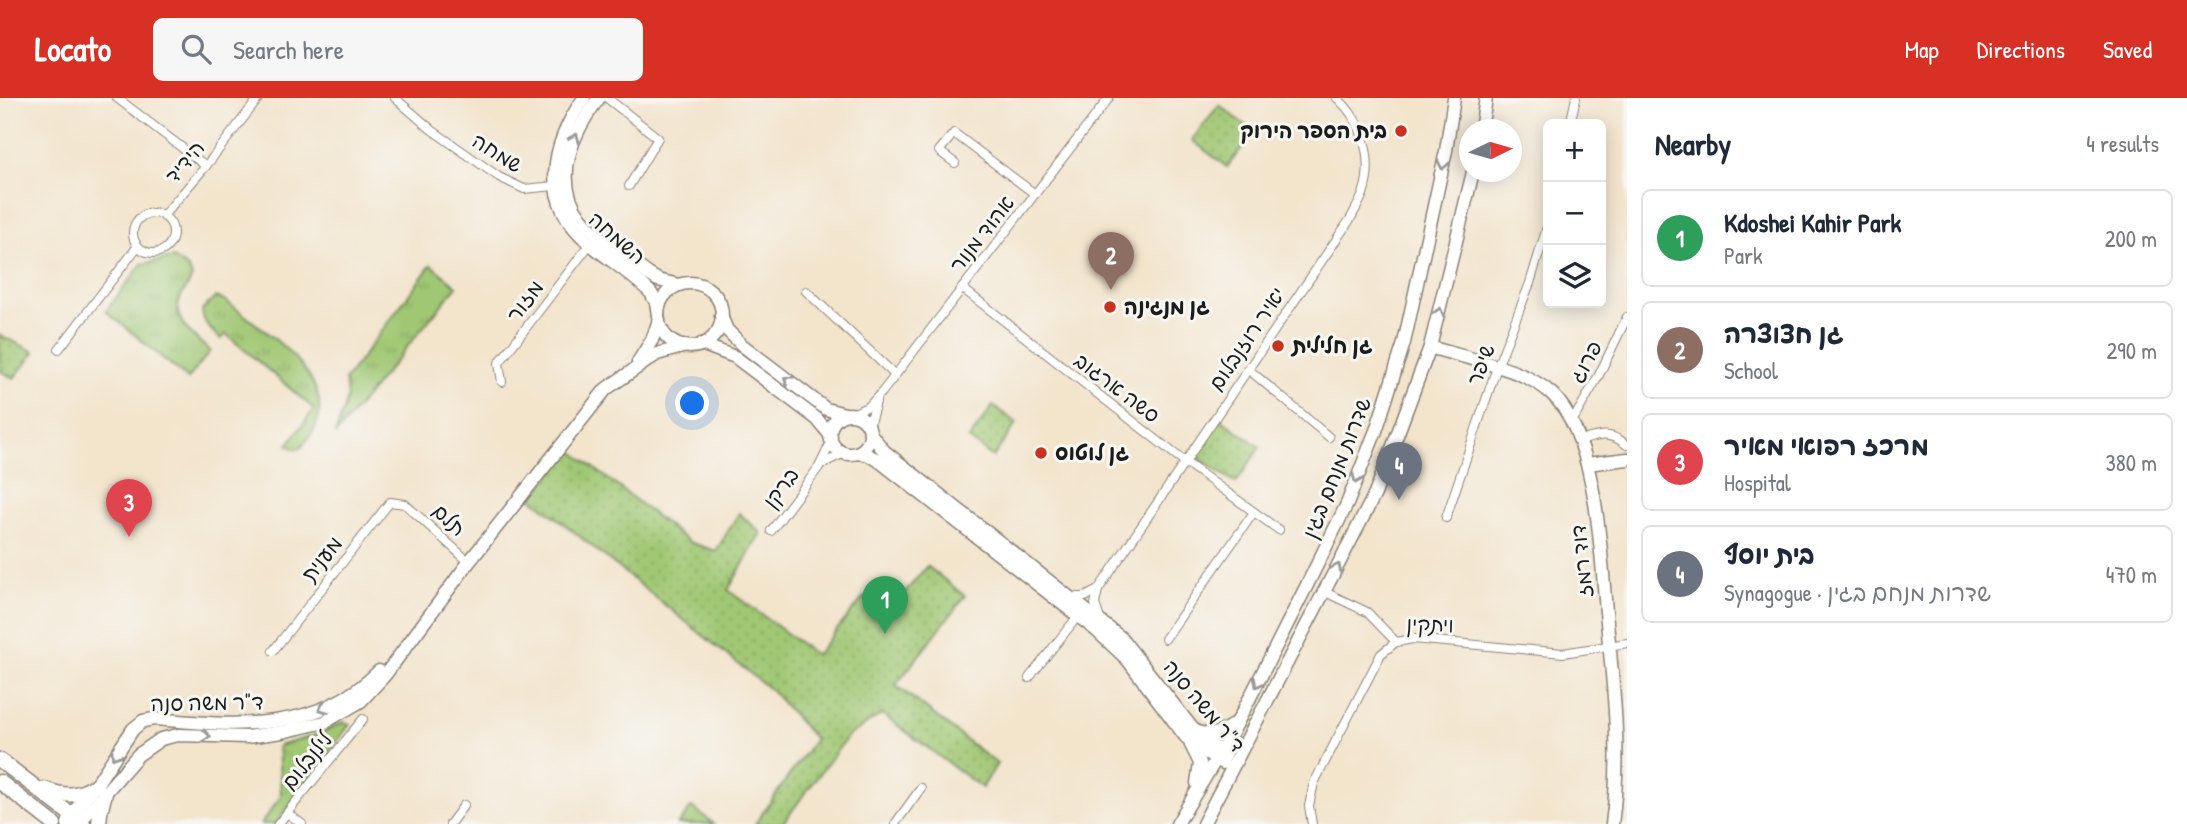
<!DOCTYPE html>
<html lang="en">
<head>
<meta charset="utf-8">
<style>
  :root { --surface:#fff; --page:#f6f6f7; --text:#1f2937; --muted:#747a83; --line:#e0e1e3; --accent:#d93025 }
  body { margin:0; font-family:"Patrick Hand","Playpen Sans Hebrew",sans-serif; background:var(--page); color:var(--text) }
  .controls { position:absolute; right:21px; top:21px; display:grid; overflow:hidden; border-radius:10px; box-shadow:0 4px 18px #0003 }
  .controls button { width:63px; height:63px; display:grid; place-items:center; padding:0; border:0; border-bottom:2px solid var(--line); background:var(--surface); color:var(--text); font:35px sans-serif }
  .compass { position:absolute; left:1459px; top:21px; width:63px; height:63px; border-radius:50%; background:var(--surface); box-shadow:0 4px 18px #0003; rotate:85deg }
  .you { position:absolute; left:693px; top:306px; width:24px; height:24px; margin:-18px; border:5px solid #fff; border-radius:50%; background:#1a73e8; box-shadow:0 0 0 10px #1a73e833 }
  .badge { display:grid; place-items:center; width:46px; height:46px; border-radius:50%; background:var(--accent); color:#fff; font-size:23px; font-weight:700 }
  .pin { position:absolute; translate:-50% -58px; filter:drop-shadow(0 2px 4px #0008) }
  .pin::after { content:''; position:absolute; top:37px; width:24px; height:21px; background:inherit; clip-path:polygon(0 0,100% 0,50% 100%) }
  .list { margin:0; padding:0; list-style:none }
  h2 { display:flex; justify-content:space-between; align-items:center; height:91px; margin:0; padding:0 28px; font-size:30px }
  h2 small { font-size:23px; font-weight:400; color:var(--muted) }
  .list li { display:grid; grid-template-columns:46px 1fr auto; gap:21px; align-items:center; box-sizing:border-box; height:98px; margin:0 14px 14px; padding:0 14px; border:2px solid var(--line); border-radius:10px }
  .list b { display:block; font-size:26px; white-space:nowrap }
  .list p { margin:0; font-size:23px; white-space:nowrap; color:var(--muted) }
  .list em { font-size:23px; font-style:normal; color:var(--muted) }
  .icon { flex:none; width:38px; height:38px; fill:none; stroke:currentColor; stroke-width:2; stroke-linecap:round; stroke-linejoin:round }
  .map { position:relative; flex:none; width:1627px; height:726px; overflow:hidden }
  header { display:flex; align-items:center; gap:42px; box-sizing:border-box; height:98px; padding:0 35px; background:var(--accent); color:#fff }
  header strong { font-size:33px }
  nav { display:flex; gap:38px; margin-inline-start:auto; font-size:24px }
  .search { width:490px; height:63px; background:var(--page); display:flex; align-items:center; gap:18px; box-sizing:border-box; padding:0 24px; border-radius:10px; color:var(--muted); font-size:26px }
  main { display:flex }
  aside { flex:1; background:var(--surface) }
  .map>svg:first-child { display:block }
</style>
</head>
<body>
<header>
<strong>Locato</strong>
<div class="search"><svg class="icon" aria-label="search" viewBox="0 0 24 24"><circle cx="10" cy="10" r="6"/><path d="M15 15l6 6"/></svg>Search here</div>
<nav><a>Map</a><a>Directions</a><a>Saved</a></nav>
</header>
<main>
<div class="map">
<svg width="1627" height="726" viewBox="0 0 1627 726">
  <defs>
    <pattern id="grass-tufts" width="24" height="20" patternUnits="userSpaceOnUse" patternTransform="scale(1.75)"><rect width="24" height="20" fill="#a0c773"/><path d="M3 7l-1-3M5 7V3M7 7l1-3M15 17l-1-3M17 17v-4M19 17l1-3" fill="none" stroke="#89aa63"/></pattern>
    <pattern id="park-dots" width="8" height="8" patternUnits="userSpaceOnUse" patternTransform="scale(1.75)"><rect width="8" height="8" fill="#a0c773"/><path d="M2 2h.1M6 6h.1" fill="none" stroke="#89aa63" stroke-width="1.8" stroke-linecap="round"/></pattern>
  </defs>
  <rect width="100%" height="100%" fill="#f6f6f2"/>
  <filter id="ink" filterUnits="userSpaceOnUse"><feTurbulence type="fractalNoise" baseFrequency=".0143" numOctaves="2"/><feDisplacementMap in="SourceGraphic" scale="14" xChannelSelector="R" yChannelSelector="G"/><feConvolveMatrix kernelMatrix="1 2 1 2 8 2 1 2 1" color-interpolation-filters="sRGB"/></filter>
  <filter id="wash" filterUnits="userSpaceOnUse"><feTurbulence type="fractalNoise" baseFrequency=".00686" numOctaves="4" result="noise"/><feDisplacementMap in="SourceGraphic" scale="28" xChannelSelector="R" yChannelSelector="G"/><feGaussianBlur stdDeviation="1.57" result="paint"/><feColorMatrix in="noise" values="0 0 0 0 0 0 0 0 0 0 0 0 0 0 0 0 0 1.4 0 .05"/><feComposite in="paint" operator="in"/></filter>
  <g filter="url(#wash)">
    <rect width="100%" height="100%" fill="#f3e4cc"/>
    <g fill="url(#grass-tufts)" stroke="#5e7248" stroke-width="2">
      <path d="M173,160L188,170L192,178C190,186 185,191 181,198C169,222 195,239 210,253L188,281L106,213L142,166Z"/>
      <polygon points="431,167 457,188 335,337 347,300 345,282"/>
      <path d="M216,199L225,202C266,236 360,290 300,350L295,351L288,347L314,311L226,236L221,241C211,232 203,226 202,212Z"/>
      <polygon points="343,624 350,626 276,726 261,726 281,698 278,648 319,636"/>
    </g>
    <g fill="url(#park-dots)" stroke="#5e7248" stroke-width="2">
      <polygon points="1219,7 1254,34 1227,69 1192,42"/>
      <polygon points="0,237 35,254 14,280 0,273"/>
      <polygon points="993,308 1017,325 993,359 969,341"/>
      <polygon points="1219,320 1260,349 1236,385 1194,357"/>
      <polygon points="571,352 689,444 716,453 739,415 761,435 728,492 816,557 864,499 888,515 927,468 965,498 896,587 997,666 982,690 882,616 848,638 782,726 755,726 815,641 772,593 532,400"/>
    </g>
    <polygon fill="#a0c773" stroke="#5e7248" stroke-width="2" points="692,709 714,726 678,726"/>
  </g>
  <g filter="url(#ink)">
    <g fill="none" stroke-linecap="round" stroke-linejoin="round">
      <g stroke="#888074" stroke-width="10">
        <g id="street">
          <polyline points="117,0 206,68"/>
          <polyline points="395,0 432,32 499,79 524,91 555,88"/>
          <polyline points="607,0 658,40 629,88"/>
          <polyline points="1570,26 1576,0"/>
          <polyline points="955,65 939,53 954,35 1035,96"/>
          <circle cx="153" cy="135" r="20"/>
          <polyline points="163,118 206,68 259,0"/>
          <polyline points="962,190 1185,364 1279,432"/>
          <polyline points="806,193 895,277"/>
          <polyline points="59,251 138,148"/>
          <polyline points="1248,271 1329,339"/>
          <polyline points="502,284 499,265 590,146"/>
          <polyline points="852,316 869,308 883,293 1109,0"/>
          <polyline points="1572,324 1598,279 1627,219"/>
          <polyline points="869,328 876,304"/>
          <path d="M1580,343C1600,337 1609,333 1627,347"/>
          <polyline points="824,365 844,355"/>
          <polyline points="1446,420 1497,269 1530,185 1548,126"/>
          <polyline points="771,433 819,369 832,342"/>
          <polyline points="1325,494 1367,514 1396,544"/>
          <polyline points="1071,499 1085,499 1098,492"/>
          <path d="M1100,521L1095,506L1098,492L1351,120C1355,112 1360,104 1363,96C1375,62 1363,23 1337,0"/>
          <polyline points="1165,541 1254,414"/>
          <polyline points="273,553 390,404 405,406 469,464"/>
          <polyline points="1029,580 1078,518"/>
          <polyline points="287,715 302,726"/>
          <polyline points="278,726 363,621"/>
          <polyline points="450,726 464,707"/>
          <polyline points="895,726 921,690"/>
          <polyline points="1312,726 1309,708 1314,685 1381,556 1396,544 1413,541 1563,555 1627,545"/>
        </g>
      </g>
      <g stroke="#888074" stroke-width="15">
        <g id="secondary">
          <path d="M584,0C551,47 539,102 588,144C609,162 632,176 651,195L656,204L658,217"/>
          <path d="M599,0C573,34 551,81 581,120C599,142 626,159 648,176L658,182L679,187"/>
          <polyline points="1481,32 1486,0"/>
          <circle cx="690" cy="217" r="32"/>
          <polyline points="721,218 727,232 742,247 826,311 845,316"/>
          <polyline points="701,246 735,259 817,321 831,338"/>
          <path d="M1430,249C1467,261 1525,270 1552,296C1597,339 1601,454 1606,514C1613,585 1622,655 1612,726"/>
          <polyline points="638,264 652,242 659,222"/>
          <circle cx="850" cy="336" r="20"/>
          <polyline points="870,335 884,353 1121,540 1192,630 1225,658"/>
          <polyline points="856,355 866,356 878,362 1096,532 1127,561 1185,638 1196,648 1223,665"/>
          <polyline points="1587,366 1627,361"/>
          <path d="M1198,634C1213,640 1224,633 1236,625"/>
          <polyline points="1191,647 1200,665 1197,685"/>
          <path d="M68,726L71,717L96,687L133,631L143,623L154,621C235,628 317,636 379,573"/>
          <polyline points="78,726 138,657 161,641 178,637 247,639 282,634 325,624 361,603 385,577 469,464 606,291 657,256 686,248"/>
          <polyline points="1177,726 1233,633 1307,487 1347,406 1377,330 1404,245 1446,53 1454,0"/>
          <polyline points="1203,726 1375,396 1430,249 1473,74"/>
        </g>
      </g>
      <g stroke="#888074" stroke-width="17">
        <g id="primary">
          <polyline points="0,662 83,726"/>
          <polyline points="0,684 54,726"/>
          <path d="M44,691C64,699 78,699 96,687"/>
          <polyline points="99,726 100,715 105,695"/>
        </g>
      </g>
      <use href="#street" stroke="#fff" stroke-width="8"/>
      <use href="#secondary" stroke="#fff" stroke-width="12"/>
      <use href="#primary" stroke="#fff" stroke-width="14"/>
    </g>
    <defs><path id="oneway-chevron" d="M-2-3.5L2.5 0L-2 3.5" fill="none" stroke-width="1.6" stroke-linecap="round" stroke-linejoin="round" transform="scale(1.75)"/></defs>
    <g stroke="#999">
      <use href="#oneway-chevron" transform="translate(575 40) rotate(-67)"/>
      <use href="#oneway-chevron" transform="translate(1443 67) rotate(102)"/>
      <use href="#oneway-chevron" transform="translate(1439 214) rotate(-75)"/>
      <use href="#oneway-chevron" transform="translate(788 282) rotate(-143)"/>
      <use href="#oneway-chevron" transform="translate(1357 381) rotate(112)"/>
      <use href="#oneway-chevron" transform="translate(1337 470) rotate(-63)"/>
      <use href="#oneway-chevron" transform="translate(1258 585) rotate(117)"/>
      <use href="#oneway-chevron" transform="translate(323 610) rotate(159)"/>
      <use href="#oneway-chevron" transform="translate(206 638) rotate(4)"/>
      <use href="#oneway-chevron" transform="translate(115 657) rotate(123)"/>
    </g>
  </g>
  <g fill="#c8321e" stroke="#f6f6f2" stroke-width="2.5">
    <circle cx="1401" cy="33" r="7"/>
    <circle cx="1110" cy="209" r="7"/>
    <circle cx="1278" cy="248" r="7"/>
    <circle cx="1041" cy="355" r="7"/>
  </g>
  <g text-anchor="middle" stroke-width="6" stroke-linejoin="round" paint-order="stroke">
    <g font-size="21" font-weight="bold" fill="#1c1c1c" stroke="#f6f6f2" text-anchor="start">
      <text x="1387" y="40" text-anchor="end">בית הספר הירוק</text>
      <text x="1124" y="216">גן מנגינה</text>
      <text x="1292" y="255">גן חלילית</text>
      <text x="1055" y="362">גן לוטוס</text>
    </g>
    <g font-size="21" fill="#1c1c1c" stroke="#f6f6f2">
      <text transform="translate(497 55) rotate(32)" y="7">שמחה</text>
      <text transform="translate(185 64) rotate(-50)" y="7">הידיד</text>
      <text transform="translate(982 136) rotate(-52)" y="7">אהוד מנור</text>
      <text transform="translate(617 140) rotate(41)" y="7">השמחה</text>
      <text transform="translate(525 203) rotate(-53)" y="7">מזור</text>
      <text transform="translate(1247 241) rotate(-56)" y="7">יאיר רוזנבלום</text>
      <text transform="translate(1586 264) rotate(-62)" y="7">פרוג</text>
      <text transform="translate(1481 267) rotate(-69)" y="7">שיפר</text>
      <text transform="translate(1117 290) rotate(37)" y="7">סשה ארגוב</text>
      <text transform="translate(1337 370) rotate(-68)" y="7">שדרות מנחם בגין</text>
      <text transform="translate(781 390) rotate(-53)" y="7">ברקן</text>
      <text transform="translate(449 422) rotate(43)" y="7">תלם</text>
      <text transform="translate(322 461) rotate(-51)" y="7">מענית</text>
      <text transform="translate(1582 463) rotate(-96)" y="7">דוד רמז</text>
      <text transform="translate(1430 527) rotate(1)" y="7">ויתקין</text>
      <text transform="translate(207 605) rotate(-1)" y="7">ד"ר משה סנה</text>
      <text transform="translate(1204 608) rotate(50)" y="7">ד"ר משה סנה</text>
      <text transform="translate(307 663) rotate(-51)" y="7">לילנבלום</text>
    </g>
  </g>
</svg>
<div class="controls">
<button>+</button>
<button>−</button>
<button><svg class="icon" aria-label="layers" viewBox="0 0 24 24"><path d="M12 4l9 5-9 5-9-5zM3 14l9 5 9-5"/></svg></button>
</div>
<svg class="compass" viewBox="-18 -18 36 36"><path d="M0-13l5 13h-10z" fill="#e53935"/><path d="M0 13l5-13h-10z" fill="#747a83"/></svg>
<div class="you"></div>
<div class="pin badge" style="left:885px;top:536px;background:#2e9e5b">1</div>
<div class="pin badge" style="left:1111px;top:192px;background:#8d6e63">2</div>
<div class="pin badge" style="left:129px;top:439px;background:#e0444e">3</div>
<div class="pin badge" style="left:1399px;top:402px;background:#6b7280">4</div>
</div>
<aside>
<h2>Nearby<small>4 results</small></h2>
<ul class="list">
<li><span class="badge" style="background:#2e9e5b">1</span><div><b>Kdoshei Kahir Park</b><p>Park</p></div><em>200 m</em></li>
<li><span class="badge" style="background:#8d6e63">2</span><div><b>גן חצוצרה</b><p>School</p></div><em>290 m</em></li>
<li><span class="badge" style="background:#e0444e">3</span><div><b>מרכז רפואי מאיר</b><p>Hospital</p></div><em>380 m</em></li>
<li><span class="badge" style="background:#6b7280">4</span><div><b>בית יוסף</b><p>Synagogue · שדרות מנחם בגין</p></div><em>470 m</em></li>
</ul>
</aside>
</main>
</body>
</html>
